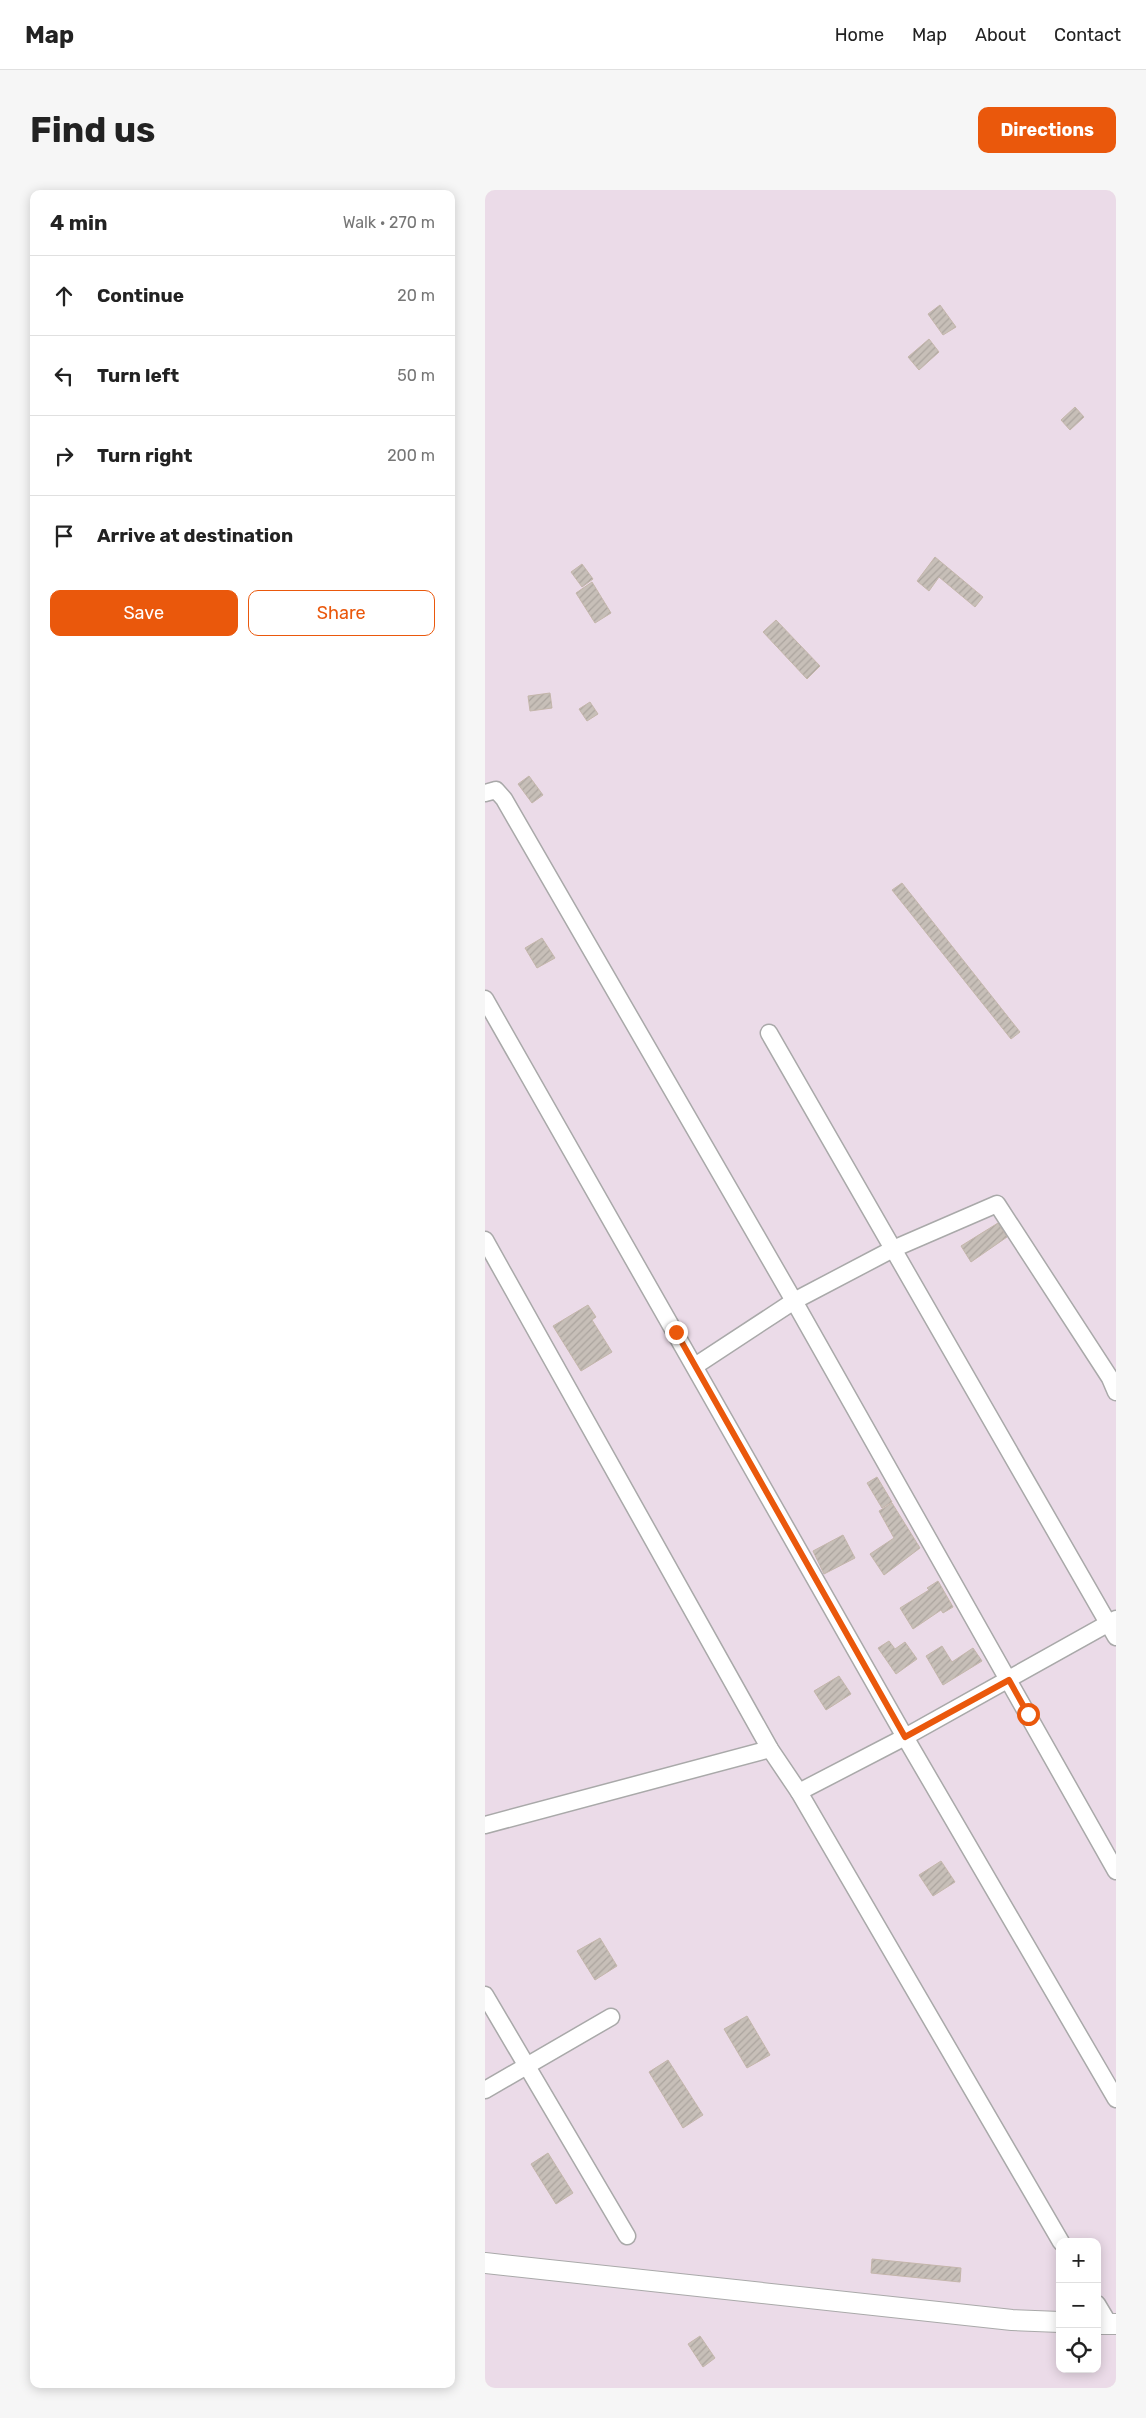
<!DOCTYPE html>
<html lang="en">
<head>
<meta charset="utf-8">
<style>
  :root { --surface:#fff; --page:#f6f6f6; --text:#222; --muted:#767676; --line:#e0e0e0; --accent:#ea580c }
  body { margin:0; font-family:Rubik,sans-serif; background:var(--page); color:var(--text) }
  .controls { position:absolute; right:15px; bottom:15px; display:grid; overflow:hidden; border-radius:10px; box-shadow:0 2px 12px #0003 }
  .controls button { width:45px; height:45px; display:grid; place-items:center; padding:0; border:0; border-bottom:1px solid var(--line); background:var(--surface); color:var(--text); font:25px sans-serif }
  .stop { position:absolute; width:15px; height:15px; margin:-11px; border:4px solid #ea580c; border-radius:50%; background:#fff }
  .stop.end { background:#ea580c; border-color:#fff; box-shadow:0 1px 5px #0008 }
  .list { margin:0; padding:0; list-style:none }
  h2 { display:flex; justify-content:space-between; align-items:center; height:65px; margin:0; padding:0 20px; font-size:21px }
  h2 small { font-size:16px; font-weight:400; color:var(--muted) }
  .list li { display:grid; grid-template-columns:32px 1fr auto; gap:15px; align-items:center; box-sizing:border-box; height:80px; padding:0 20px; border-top:1px solid var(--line) }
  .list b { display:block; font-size:19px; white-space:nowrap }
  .list em { font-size:16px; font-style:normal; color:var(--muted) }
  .actions { display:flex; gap:10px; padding:15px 20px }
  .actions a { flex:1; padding:11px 0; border:1px solid var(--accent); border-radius:10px; text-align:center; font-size:18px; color:var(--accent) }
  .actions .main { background:var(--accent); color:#fff }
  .icon { flex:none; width:28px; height:28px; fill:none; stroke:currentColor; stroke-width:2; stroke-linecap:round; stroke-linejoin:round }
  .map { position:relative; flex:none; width:631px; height:2198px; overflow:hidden; border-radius:10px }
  header { display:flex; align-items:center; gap:30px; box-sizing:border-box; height:70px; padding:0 25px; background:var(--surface); border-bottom:1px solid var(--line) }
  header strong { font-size:24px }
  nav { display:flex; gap:28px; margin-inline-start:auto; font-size:18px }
  .intro { display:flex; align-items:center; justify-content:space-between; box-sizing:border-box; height:120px; padding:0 30px }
  h1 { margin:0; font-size:35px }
  .button { padding:12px 22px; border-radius:10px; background:var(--accent); color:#fff; font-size:18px; font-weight:700 }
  main { display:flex; gap:30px; padding:0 30px }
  aside { flex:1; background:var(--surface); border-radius:10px; box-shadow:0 2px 12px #0003 }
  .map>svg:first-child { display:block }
</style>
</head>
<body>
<header>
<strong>Map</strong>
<nav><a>Home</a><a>Map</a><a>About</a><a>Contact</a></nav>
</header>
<div class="intro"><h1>Find us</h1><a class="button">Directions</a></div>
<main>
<aside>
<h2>4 min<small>Walk · 270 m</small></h2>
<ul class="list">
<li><svg class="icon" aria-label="ahead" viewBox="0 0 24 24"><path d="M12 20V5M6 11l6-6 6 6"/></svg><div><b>Continue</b></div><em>20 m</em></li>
<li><svg class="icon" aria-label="left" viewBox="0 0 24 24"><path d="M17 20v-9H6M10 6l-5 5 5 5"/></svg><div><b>Turn left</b></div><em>50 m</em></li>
<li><svg class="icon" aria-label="right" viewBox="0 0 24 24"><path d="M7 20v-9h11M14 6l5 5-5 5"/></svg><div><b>Turn right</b></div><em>200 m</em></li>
<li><svg class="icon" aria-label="arrive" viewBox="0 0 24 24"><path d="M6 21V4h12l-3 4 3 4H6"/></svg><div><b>Arrive at destination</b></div></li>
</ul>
<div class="actions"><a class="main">Save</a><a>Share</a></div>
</aside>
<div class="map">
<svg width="631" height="2198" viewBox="0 0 631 2198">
  <defs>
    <pattern id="building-hatch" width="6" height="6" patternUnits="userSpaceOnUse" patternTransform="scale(1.25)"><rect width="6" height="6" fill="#c7bfb8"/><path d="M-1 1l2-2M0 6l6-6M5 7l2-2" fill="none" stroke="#aba49e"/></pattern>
  </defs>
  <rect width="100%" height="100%" fill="#f2efe9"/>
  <path fill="#ebdbe8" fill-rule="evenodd" d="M0,0H631V2198H0ZM575,2052H612V2179H575Z"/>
  <g fill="url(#building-hatch)" stroke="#c4b6ab">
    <polygon points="455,115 471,137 458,145 443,124"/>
    <polygon points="444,149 454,162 434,180 423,167"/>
    <polygon points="590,217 599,227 585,240 576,230"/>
    <polygon points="450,367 498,407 490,417 454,387 444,401 432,391"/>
    <polygon points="97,374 108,389 97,397 86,382"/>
    <polygon points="107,392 126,423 110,433 91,403"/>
    <polygon points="291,430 335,476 322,489 278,442"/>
    <polygon points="65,503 67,518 45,521 43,506"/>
    <polygon points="105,512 113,524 102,531 94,519"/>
    <polygon points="44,586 58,605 47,613 33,594"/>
    <polygon points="417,693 535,842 526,849 407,700"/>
    <polygon points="57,748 70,768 52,778 40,758"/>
    <polygon points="513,1033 522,1047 486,1072 476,1056"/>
    <polygon points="103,1115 111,1127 107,1130 127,1162 96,1181 68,1136"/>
    <polygon points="392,1287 407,1312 397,1318 382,1293"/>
    <polygon points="407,1313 435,1358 399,1385 385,1364 409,1348 394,1321"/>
    <polygon points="358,1345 370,1368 339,1384 328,1361"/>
    <polygon points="453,1391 468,1417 458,1423 456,1420 428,1439 415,1418 444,1400 442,1398"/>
    <polygon points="404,1451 410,1459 420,1452 432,1469 411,1484 393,1458"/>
    <polygon points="457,1456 467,1472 488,1458 497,1471 458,1495 441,1466"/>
    <polygon points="354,1486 366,1504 341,1520 329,1501"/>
    <polygon points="456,1671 470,1692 448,1706 434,1685"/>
    <polygon points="115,1748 132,1776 110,1790 92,1761"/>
    <polygon points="262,1826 285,1865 262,1878 239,1839"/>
    <polygon points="183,1870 218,1925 198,1938 164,1882"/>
    <polygon points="63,1963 88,2003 71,2014 46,1974"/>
    <polygon points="387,2069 476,2078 475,2092 386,2083"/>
    <polygon points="215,2146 230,2168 218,2177 203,2154"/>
  </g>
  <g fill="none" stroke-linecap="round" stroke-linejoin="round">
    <g stroke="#a9a9a9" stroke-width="19">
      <g id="minor">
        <polyline points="0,603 11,600 19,609 309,1111 631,1681"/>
        <polyline points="0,809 420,1547 631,1909"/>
        <polyline points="284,843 631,1447"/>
        <polyline points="0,1050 285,1559 314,1602 576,2052"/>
        <polyline points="210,1176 309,1111 408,1059 512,1014 625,1188 631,1202"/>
        <polyline points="314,1602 420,1547 631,1429"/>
        <polyline points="0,1635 285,1559"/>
        <polyline points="0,1805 142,2046"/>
        <polyline points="0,1900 126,1827"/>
        <polyline points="612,2114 624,2134"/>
      </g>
    </g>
    <g stroke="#a9a9a9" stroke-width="22">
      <g id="tertiary">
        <polyline points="0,2073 527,2130 575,2132"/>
        <polyline points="612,2134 631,2134"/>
      </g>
    </g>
    <use href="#minor" stroke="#fff" stroke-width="16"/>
    <use href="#tertiary" stroke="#fff" stroke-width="20"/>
  </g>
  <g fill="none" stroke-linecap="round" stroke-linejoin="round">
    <polyline stroke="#ea580c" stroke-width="6" points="191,1142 420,1547 524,1490 543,1524"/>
  </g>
</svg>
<div class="controls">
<button>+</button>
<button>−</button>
<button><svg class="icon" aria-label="locate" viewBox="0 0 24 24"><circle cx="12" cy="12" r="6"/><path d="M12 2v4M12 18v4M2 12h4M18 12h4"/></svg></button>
</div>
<div class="stop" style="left:543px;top:1524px"></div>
<div class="stop end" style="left:191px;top:1142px"></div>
</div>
</main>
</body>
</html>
